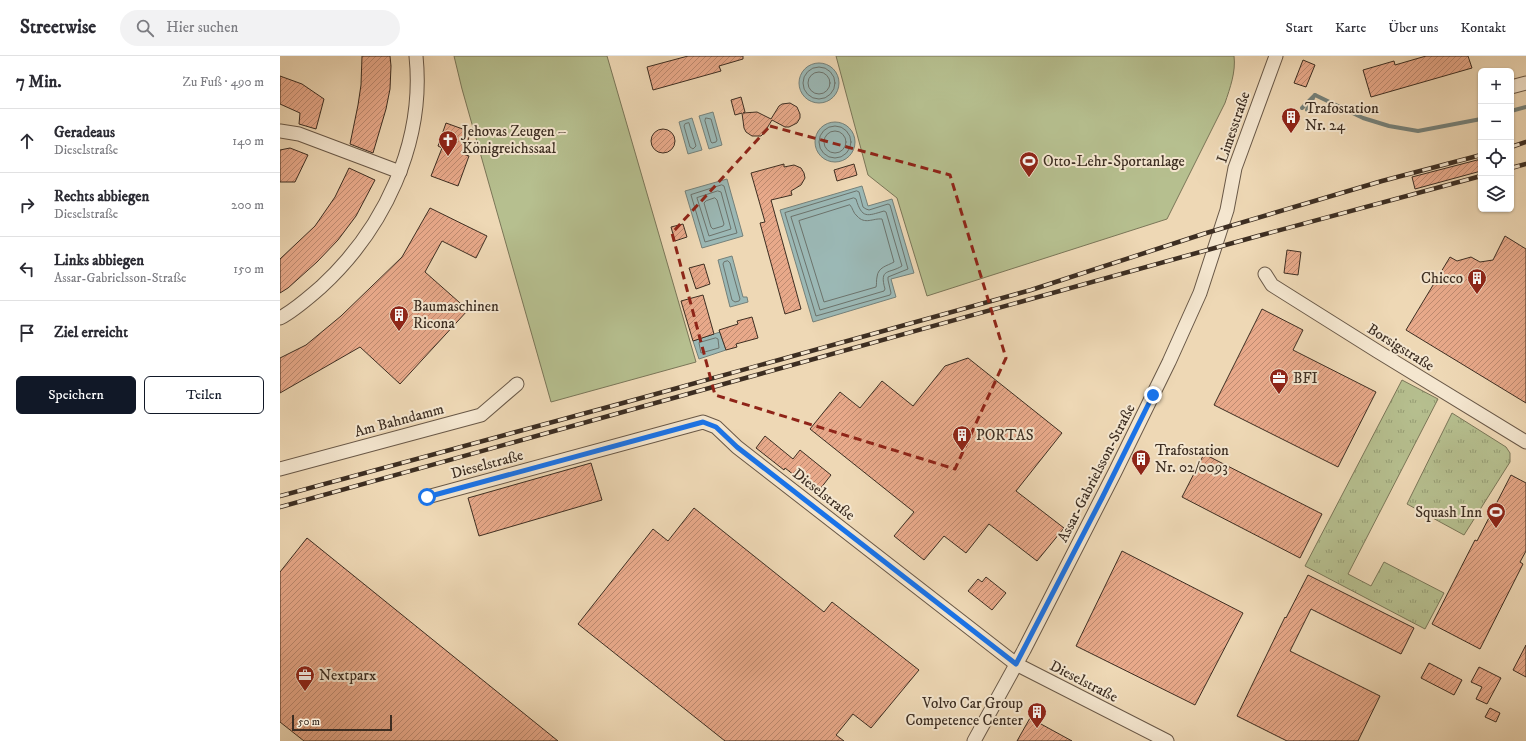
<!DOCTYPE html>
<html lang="de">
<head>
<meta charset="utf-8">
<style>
  :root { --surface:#fff; --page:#f2f2f3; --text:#2b2b33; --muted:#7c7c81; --line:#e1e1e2; --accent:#111827 }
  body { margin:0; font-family:"IM FELL DW Pica",serif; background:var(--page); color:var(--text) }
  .controls { position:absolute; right:12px; top:12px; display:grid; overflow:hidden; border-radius:6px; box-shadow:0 1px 3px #0004 }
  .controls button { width:36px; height:36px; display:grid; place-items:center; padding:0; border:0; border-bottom:1px solid var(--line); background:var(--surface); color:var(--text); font:20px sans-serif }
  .scale { position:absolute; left:12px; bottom:10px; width:100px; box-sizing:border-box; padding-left:4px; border:2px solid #3d2e22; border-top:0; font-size:11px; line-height:14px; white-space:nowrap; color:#3d2e22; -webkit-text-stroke:3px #f4e6cf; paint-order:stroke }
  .stop { position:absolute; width:12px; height:12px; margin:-9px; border:3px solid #1a73e8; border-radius:50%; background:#fff }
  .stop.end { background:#1a73e8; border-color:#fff; box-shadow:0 1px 4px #0008 }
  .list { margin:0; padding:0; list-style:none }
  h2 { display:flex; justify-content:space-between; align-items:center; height:52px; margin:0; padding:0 16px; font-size:17px }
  h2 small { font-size:13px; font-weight:400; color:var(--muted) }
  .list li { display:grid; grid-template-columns:26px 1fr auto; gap:12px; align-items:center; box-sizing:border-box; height:64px; padding:0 16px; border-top:1px solid var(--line) }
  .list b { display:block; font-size:15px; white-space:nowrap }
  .list p { margin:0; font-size:13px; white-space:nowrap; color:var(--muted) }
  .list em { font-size:13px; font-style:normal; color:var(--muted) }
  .actions { display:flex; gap:8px; padding:12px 16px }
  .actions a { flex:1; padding:9px 0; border:1px solid var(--accent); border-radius:6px; text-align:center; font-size:14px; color:var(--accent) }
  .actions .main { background:var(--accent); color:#fff }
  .icon { flex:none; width:22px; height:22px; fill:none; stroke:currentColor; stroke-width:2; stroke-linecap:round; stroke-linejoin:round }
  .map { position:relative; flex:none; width:1246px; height:685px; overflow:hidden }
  header { display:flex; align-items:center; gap:24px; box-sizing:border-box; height:56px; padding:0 20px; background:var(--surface); border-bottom:1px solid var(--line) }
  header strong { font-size:19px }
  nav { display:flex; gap:22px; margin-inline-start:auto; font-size:14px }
  .search { width:280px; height:36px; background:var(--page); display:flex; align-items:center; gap:10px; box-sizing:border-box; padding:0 14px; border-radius:22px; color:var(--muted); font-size:15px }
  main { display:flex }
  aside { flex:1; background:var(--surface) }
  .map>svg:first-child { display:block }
</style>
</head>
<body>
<header>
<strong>Streetwise</strong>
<div class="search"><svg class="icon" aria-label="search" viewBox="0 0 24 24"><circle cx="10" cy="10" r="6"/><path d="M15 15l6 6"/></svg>Hier suchen</div>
<nav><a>Start</a><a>Karte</a><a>Über uns</a><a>Kontakt</a></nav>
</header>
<main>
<aside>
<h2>7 Min.<small>Zu Fuß · 490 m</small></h2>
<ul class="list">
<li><svg class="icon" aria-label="ahead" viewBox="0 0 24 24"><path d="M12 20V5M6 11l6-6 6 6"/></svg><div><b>Geradeaus</b><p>Dieselstraße</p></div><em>140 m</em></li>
<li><svg class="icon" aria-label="right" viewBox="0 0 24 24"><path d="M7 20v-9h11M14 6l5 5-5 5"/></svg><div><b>Rechts abbiegen</b><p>Dieselstraße</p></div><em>200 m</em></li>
<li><svg class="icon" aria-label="left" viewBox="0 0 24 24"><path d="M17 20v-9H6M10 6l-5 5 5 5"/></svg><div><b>Links abbiegen</b><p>Assar-Gabrielsson-Straße</p></div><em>150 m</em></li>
<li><svg class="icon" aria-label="arrive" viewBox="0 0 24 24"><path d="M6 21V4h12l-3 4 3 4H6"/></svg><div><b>Ziel erreicht</b></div></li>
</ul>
<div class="actions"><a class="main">Speichern</a><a>Teilen</a></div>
</aside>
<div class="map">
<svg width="1246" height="685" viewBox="0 0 1246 685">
  <defs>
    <pattern id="grass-tufts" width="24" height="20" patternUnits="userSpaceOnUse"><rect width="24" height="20" fill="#b6bf8f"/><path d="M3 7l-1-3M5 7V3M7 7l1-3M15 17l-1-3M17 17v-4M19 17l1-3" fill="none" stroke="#959c74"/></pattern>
    <pattern id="building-hatch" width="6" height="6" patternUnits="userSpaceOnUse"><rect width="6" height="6" fill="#e8a98a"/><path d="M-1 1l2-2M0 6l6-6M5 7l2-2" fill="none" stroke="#bd8a70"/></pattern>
  </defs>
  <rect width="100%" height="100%" fill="#eed8b5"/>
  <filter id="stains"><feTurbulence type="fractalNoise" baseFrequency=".005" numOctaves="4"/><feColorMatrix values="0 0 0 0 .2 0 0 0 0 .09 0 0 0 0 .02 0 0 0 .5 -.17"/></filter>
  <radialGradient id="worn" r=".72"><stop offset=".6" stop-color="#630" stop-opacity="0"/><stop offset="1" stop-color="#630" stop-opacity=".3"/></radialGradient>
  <g fill="url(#grass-tufts)" stroke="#7a7658">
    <polygon points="1122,324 1158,343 1068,518 1091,530 1104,506 1164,537 1145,573 1025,510"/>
    <polygon points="1172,357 1226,391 1230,397 1230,406 1184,479 1127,448"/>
  </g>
  <g fill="#b6bf8f" stroke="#7a7658">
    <polygon points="174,0 327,0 416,306 271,346 182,33"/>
    <path d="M556,0H954C956,16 950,32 945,47L887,163L647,240L617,142L588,119Z"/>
  </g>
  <g fill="#9bb8b5" stroke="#75817a">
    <circle cx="539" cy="27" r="20"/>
    <polygon points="433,56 442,89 429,93 419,60"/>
    <polygon points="412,62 422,94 408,98 399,66"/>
    <circle cx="555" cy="86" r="20"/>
    <polygon points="447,123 463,180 422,192 405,135"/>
    <polygon points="582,130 588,150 612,143 634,217 611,223 616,241 533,266 500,154"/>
    <polygon points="452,200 463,241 467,241 468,246 450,251 438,204"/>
    <polygon points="440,276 446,294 419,303 413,285"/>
  </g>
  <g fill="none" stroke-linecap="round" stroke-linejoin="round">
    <g stroke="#6c736c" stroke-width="1">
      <circle cx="539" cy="27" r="16"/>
      <circle cx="539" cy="27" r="11"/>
      <polygon points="426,62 431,63 437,84 436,86 432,87 431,86 425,65"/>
      <polygon points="409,67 416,90 413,93 410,91 404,70 405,68"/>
      <circle cx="555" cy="86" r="16"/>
      <circle cx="555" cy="86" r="11"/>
      <polygon points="442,129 444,130 457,177 425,186 411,139"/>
      <polygon points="438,135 441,136 451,173 429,180 417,142"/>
      <polygon points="577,135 579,136 583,151 586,153 589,154 608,148 610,149 628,213 608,221 608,224 611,237 610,239 536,260 505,157"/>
      <polygon points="435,142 437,144 444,168 443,170 433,173 431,171 424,147 426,145"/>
      <path d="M574,142L576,143C582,163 587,160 604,155L606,156L622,210C609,218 599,212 605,233L604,235L540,254L511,161Z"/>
      <path d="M570,149C573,152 573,157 577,160C585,169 593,162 602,163L614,206C607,210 598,211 597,221C596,225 597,228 596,231L544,246L519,165Z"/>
      <polygon points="448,205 450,207 460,243 459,245 455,246 452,244 443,208 444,206"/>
      <polygon points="436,282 438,283 439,292 421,297 419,287"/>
    </g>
    <g stroke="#75817a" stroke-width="4">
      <polyline points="1035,39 1083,62 1109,70 1138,75 1201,63"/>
      <polyline points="1022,52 1035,39"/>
      <polyline points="1027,54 1033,42"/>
      <polyline points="1231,55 1246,51"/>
    </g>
  </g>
  <g fill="url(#building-hatch)" stroke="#3d2e22">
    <polygon points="82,0 110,0 111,10 110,33 106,53 93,97 70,88 78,49 81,29"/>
    <polygon points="408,0 463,0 463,3 439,10 441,15 373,34 367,11"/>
    <polygon points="1146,0 1188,0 1192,12 1091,41 1083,14 1114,5 1115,9"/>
    <polygon points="1023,4 1035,9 1026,31 1014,27"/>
    <polygon points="0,20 22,28 44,43 36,73 19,68 20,57 0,48"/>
    <polygon points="461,41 465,56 463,57 477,56 491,63 499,50 502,48 510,47 517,51 520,58 520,62 517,67 509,71 505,71 492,64 484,77 481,80 472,80 466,76 464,72 462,57 455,59 451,44"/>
    <polygon points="166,67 191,76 183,98 189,100 178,130 151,120 162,92 158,90"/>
    <circle cx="383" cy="85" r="12"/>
    <polygon points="10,92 28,99 15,126 0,126 0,94"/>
    <polygon points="1201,103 1201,115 1135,133 1132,121"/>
    <polygon points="504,108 504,111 514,109 521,112 524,117 525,122 521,129 511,135 512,139 491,144 521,253 505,258 480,167 485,166 471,117"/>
    <polygon points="574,108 577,119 557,125 554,114"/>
    <polygon points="69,112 95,124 76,160 58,184 37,206 8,232 0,237 0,203 35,170 55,141"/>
    <polygon points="150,152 207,180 196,202 162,185 145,216 188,254 120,328 80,291 0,337 0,302 26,289 61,260 122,201"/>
    <polygon points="403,168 407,181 395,185 391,171"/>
    <polygon points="1225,180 1246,193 1246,347 1126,274 1170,201 1177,205 1191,201 1200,206 1213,204"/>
    <polygon points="1007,194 1021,196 1018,219 1004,217"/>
    <polygon points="424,208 430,228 416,233 409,212"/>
    <polygon points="423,239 434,278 413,285 401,245"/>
    <polygon points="982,253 1023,274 1013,294 1096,336 1058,411 934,349"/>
    <polygon points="472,261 478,282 456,288 457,291 446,294 439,274 458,268 457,265"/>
    <polygon points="688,302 782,377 736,435 784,472 757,505 709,468 686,497 664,480 644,504 614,480 634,456 530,373 560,336 580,352 602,325 633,350 665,310"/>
    <polygon points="485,380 513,403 520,394 551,419 537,437 505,412 504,414 476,392"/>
    <polygon points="924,398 1042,458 1020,502 902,441"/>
    <polygon points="311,407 322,444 199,480 188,442"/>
    <polygon points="1231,419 1246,427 1246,495 1240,506 1243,508 1200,593 1152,568 1195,484 1197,485"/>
    <polygon points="414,452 544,556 552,546 639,614 591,672 573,658 556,679 564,685 445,685 298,568 373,473 388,485"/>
    <polygon points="27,482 278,685 24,685 0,666 0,516"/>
    <polygon points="842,495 963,557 915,649 796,590"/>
    <polygon points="1028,519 1134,572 1121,598 1031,553 1010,595 1100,640 1078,685 1007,685 957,660 1005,561 1006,562"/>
    <polygon points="706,521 726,537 712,554 688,535 698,523 702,526"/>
    <polygon points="1246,589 1246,621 1233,614"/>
    <polygon points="1149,607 1182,624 1174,639 1141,622"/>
    <polygon points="1199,611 1221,622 1207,648 1196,643 1202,631 1191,626"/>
    <polygon points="1210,652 1220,657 1216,666 1205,661"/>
    <polygon points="750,662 792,685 737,685"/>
  </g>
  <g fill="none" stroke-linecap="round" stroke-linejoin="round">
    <g stroke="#695847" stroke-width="15">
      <g id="minor">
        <polyline points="1231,31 1246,27"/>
        <polyline points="0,75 19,78 120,116"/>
        <polyline points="985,218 992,229 1097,295 1246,386"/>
        <path d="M0,262C15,254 28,242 41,231C104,173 145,87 136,0"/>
        <polyline points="0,413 201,359 237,328"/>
        <polyline points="147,441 423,366 436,371 457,391 736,608 887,685"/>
        <polyline points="694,685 744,594 835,416 889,306 920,237 947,154 955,112 996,0"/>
      </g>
    </g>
    <use href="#minor" stroke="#f4e6cf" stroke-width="13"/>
    <g stroke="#3d2e22" stroke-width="4.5">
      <g id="rail">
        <polyline points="1231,91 1246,86"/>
        <polyline points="1231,112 1246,108"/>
        <polyline points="0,440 365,341 751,234 923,178 1102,125 1201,99"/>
        <polyline points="0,451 978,180 1201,120"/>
      </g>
    </g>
    <use href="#rail" stroke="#f4e6cf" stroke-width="3" stroke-dasharray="9" stroke-linecap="butt"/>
  </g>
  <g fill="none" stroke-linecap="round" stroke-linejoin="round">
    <polyline stroke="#1a73e8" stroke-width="5" points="147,441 423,366 436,371 457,391 736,608 822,442 873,339"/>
  </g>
  <path fill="none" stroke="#8f2418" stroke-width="3" stroke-dasharray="8 5" stroke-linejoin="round" d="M490,70L670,119L726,302L675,413L435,339L392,177Z"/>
  <defs>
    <g id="building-pin" transform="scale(1)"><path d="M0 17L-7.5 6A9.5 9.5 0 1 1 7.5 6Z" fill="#8f2418" stroke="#f4e6cf"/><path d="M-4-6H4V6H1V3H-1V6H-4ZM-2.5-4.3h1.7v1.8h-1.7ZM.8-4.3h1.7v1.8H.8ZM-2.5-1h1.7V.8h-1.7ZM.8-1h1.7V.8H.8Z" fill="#fff"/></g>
    <g id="church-pin" transform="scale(1)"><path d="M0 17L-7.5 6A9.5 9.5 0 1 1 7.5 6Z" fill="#8f2418" stroke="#f4e6cf"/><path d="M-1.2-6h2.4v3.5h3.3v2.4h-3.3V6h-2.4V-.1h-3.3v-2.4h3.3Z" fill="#fff"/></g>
    <g id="stadium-pin" transform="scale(1)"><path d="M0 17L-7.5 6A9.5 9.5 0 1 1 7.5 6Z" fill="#8f2418" stroke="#f4e6cf"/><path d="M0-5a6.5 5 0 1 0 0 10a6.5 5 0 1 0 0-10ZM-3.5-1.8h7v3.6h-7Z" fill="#fff"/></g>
    <g id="office-pin" transform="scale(1)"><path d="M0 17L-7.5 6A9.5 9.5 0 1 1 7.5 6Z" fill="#8f2418" stroke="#f4e6cf"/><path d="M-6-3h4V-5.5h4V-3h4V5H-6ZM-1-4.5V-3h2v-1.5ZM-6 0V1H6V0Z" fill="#fff"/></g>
  </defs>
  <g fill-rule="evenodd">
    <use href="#building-pin" x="1011" y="61"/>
    <use href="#church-pin" x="168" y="84"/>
    <use href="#stadium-pin" x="749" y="105"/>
    <use href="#building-pin" x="1197" y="222"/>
    <use href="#building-pin" x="119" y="259"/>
    <use href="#office-pin" x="999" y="322"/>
    <use href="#building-pin" x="682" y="379"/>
    <use href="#building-pin" x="861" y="403"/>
    <use href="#stadium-pin" x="1216" y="456"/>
    <use href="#office-pin" x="25" y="619"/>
    <use href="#building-pin" x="757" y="656"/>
  </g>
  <g text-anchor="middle" stroke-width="4" stroke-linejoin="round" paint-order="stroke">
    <g font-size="15" fill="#3d2e22" stroke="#f4e6cf" text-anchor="start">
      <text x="1025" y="57">Trafostation<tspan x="1025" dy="17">Nr. 24</tspan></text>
      <text x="182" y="80">Jehovas Zeugen –<tspan x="182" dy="17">Königreichssaal</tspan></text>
      <text x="763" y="110">Otto-Lehr-Sportanlage</text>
      <text x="1183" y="227" text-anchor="end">Chicco</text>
      <text x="133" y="255">Baumaschinen<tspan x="133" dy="17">Ricona</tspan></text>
      <text x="1013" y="327">BFI</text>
      <text x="696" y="384">PORTAS</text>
      <text x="875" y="399">Trafostation<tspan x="875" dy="17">Nr. 02/0093</tspan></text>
      <text x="1202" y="461" text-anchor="end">Squash Inn</text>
      <text x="39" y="624">Nextparx</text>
      <text x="743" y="652" text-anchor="end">Volvo Car Group<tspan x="743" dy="17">Competence Center</tspan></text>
    </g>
    <g font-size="15" fill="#3d2e22" stroke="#f4e6cf">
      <text transform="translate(953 71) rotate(-71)" y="5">Limesstraße</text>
      <text transform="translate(1121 291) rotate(32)" y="5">Borsigstraße</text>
      <text transform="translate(119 364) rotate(-15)" y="5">Am Bahndamm</text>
      <text transform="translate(207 408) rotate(-15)" y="5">Dieselstraße</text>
      <text transform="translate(816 417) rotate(-63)" y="5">Assar-Gabrielsson-Straße</text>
      <text transform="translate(544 438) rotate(38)" y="5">Dieselstraße</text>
      <text transform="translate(804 625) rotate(27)" y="5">Dieselstraße</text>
    </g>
  </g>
  <rect width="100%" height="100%" filter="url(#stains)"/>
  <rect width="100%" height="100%" fill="url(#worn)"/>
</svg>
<div class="controls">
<button>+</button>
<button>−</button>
<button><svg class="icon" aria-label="locate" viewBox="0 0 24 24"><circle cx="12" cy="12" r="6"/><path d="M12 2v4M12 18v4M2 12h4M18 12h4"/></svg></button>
<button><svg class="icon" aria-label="layers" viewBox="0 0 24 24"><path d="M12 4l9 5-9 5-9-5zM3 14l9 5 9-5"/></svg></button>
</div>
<div class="scale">50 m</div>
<div class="stop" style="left:147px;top:441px"></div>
<div class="stop end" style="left:873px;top:339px"></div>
</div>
</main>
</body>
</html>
